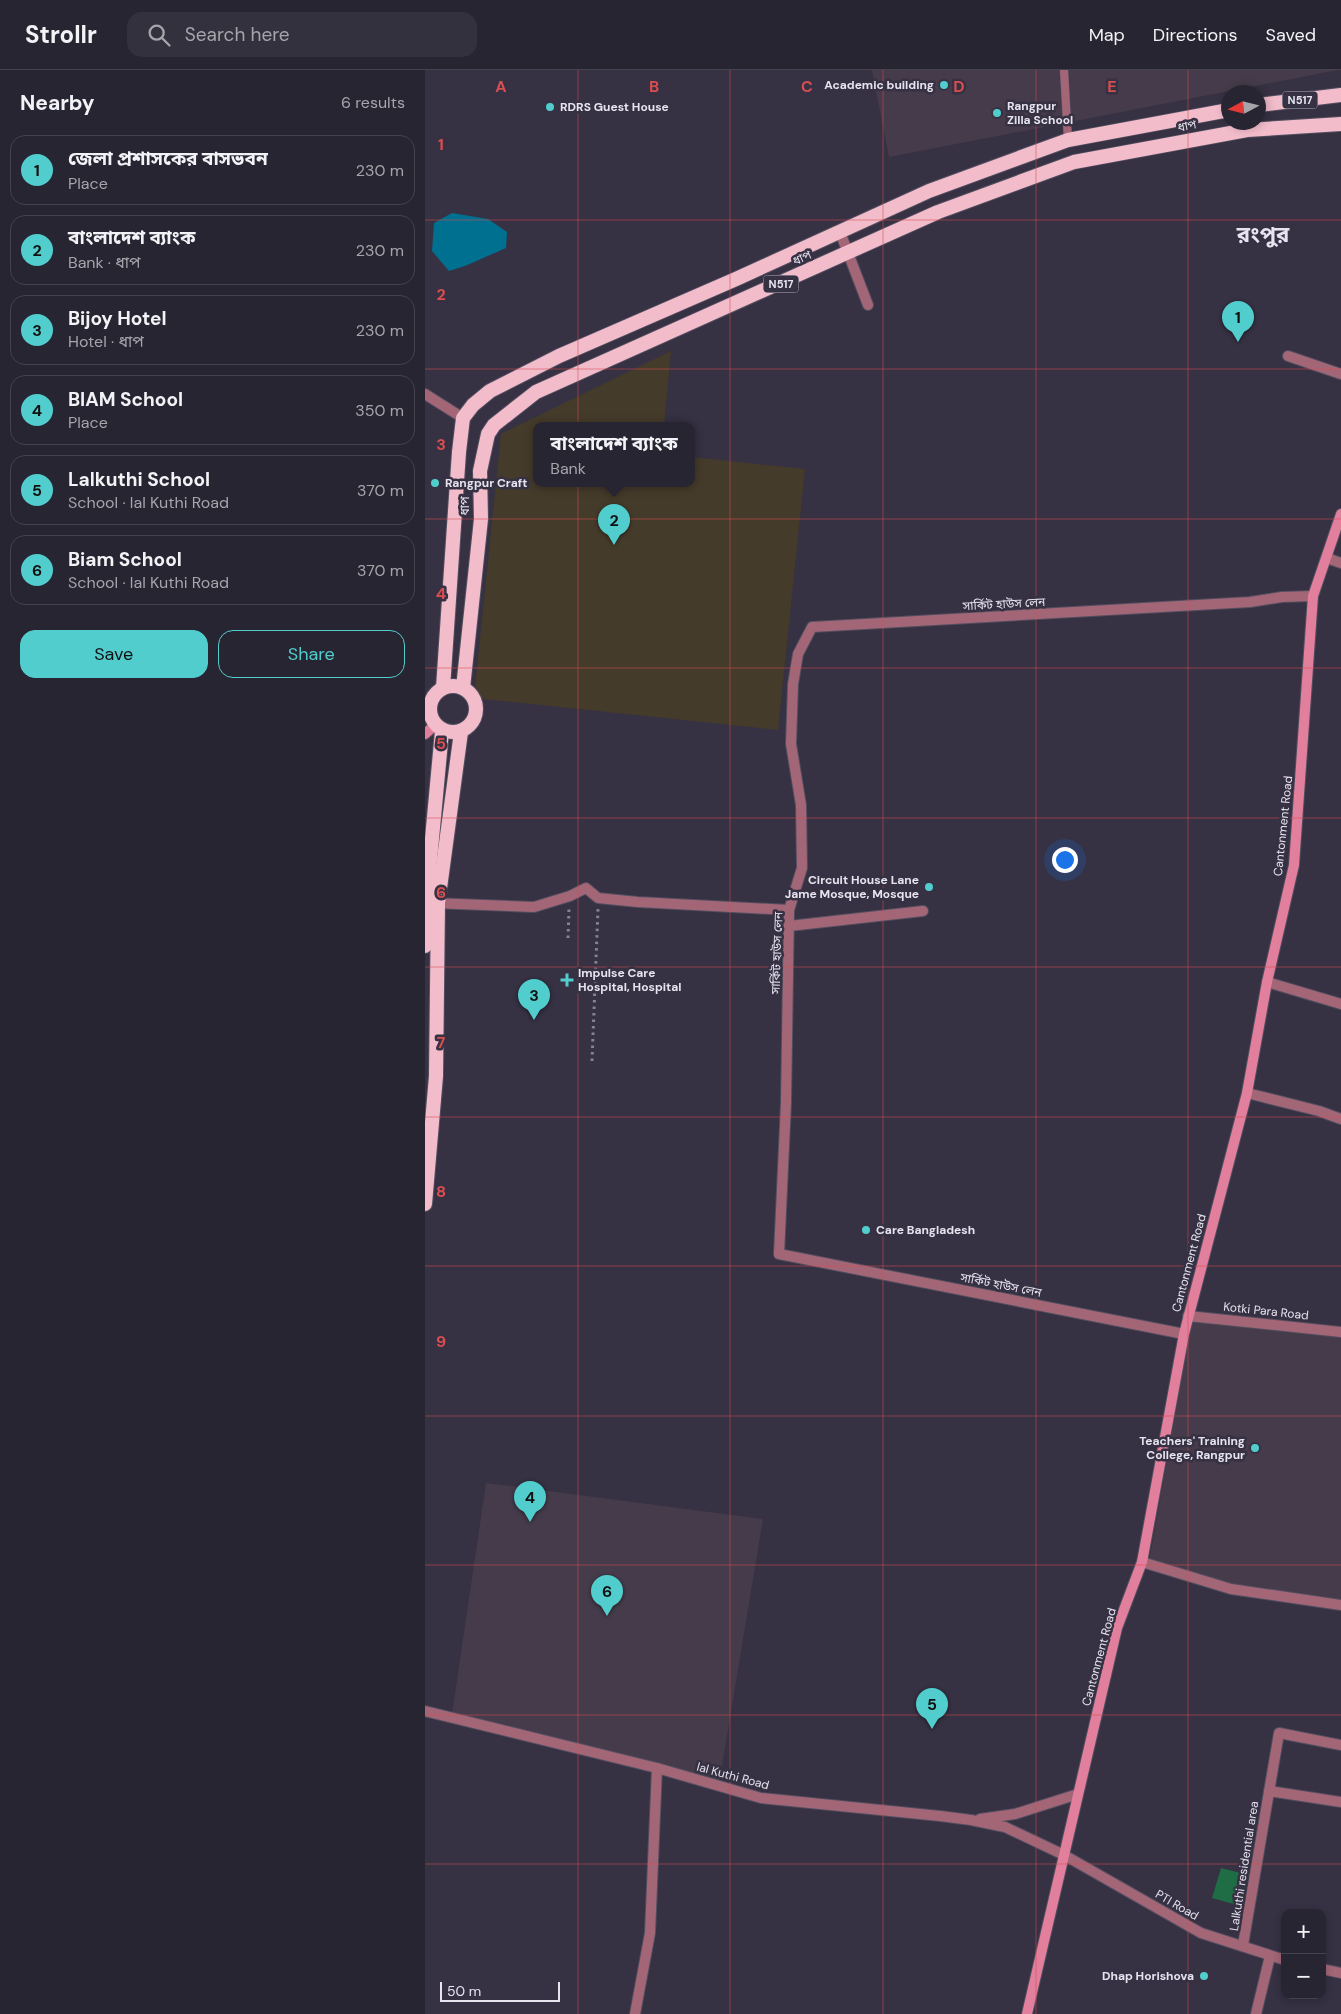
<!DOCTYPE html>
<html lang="en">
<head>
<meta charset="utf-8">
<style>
  :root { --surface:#282532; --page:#34313e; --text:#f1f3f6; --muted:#a5a5ac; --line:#44424d; --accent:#52cdce }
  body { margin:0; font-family:"DM Sans","Noto Sans Bengali",sans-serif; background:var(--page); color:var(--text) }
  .controls { position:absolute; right:15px; bottom:15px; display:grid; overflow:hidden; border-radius:10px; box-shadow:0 2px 8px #0003 }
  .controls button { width:45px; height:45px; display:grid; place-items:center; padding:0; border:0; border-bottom:1px solid var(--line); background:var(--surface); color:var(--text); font:25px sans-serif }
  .compass { position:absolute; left:796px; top:15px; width:45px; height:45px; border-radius:50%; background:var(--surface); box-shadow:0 2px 8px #0003; rotate:263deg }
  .scale { position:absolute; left:15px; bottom:12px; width:120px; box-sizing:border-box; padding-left:5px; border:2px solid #e7e4f0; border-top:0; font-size:14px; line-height:18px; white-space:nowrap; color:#e7e4f0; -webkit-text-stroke:4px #363143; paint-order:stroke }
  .you { position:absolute; left:639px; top:789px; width:18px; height:18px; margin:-12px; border:4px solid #fff; border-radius:50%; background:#1a73e8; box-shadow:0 0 0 8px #1a73e833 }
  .badge { display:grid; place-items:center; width:32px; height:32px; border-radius:50%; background:var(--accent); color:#111; font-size:16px; font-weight:700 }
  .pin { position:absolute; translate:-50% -41px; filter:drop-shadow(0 1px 2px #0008) }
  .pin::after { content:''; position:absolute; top:26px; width:18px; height:15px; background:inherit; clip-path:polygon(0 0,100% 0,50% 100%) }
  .popup { position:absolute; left:108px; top:352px; width:162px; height:65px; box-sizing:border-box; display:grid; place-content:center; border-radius:10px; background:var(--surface); filter:drop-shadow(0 1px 4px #0005); font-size:16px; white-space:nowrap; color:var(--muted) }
  .popup b { font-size:19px; color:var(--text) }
  .popup::after { content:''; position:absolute; left:50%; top:100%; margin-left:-10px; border:10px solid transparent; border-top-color:var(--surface) }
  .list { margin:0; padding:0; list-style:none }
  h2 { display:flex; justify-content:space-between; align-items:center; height:65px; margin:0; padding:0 20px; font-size:21px }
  h2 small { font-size:16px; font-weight:400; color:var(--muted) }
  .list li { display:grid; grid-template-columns:32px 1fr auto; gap:15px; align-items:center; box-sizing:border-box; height:70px; margin:0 10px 10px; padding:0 10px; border:1px solid var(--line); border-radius:15px }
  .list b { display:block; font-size:19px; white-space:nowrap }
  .list p { margin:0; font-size:16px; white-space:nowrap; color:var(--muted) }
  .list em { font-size:16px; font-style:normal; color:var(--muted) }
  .actions { display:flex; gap:10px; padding:15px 20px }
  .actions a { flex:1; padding:11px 0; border:1px solid var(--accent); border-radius:15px; text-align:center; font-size:18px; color:var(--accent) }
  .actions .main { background:var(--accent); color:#111 }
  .icon { flex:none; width:28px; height:28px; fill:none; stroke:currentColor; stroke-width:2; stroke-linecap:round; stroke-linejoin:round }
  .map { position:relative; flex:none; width:916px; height:1944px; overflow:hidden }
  header { display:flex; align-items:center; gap:30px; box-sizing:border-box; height:70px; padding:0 25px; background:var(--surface); border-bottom:1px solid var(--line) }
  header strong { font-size:24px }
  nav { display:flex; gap:28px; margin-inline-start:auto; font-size:18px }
  .search { width:350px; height:45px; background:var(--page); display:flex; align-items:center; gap:12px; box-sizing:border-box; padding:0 18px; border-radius:15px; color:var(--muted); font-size:19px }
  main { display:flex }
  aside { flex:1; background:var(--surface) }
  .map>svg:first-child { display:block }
</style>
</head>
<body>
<header>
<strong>Strollr</strong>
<div class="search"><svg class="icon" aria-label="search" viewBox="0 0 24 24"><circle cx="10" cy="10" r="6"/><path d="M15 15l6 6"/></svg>Search here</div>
<nav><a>Map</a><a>Directions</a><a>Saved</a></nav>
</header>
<main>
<aside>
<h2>Nearby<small>6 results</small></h2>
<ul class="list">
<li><span class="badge">1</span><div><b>জেলা প্রশাসকের বাসভবন</b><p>Place</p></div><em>230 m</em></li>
<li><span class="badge">2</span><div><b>বাংলাদেশ ব্যাংক</b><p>Bank · ধাপ</p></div><em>230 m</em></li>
<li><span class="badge">3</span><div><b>Bijoy Hotel</b><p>Hotel · ধাপ</p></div><em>230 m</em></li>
<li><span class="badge">4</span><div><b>BIAM School</b><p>Place</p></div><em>350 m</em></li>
<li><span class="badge">5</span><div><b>Lalkuthi School</b><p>School · lal Kuthi Road</p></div><em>370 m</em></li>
<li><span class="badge">6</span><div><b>Biam School</b><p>School · lal Kuthi Road</p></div><em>370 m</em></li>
</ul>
<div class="actions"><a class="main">Save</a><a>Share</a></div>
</aside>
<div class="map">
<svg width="916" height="1944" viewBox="0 0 916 1944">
  <rect width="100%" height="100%" fill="#363143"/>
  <polygon fill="#453b2b" points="246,281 239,356 111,356 111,414 266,414 267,387 380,399 353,660 49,628 76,364"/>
  <g fill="#463b4a">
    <polygon points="447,0 913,0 464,87"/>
    <polygon points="767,1249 916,1265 916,1531 810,1516 724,1492"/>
    <polygon points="61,1413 338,1449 294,1714 27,1644"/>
  </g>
  <polygon fill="#1e6d44" points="796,1798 824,1805 816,1836 787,1828"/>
  <polygon fill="#007091" points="27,143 63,149 82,162 81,178 40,196 24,201 7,181 9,153"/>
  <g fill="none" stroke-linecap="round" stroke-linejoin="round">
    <g stroke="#524e5f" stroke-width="9">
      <polyline id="service" points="639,0 643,70"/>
    </g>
    <g stroke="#524e5f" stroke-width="12">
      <g id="minor">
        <polyline points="415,162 443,235"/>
        <polyline points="863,286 916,304"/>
        <polyline points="0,324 38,348"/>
        <polyline points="902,488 916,493"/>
        <polyline points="7,833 109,837 145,826 161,818 173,828 213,832 364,840"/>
        <polyline points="364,856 498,841"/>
        <polyline points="842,912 916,934"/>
        <polyline points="822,1023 894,1041 916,1049"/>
        <polyline points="763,1246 916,1262"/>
        <polyline points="759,1264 354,1184 361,1033 364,840 377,798 376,735 366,674 368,614 373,584 387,557 825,532 857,527 888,526"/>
        <polyline points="717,1492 806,1519 916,1535"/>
        <polyline points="0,1641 232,1698 336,1728 515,1746 546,1750 580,1757 639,1785 776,1863 860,1890"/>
        <polyline points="844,1721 916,1732"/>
        <polyline points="555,1749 590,1744 653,1724"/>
        <polyline points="818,1875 854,1663 916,1675"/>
        <polyline points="897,1899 916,1903"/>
        <polyline points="210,1944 225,1863 232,1698"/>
        <polyline points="831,1944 845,1886"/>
      </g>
    </g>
    <g stroke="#524e5f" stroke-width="12">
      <g id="secondary">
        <polyline points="0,638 6,631"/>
        <polyline points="0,664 10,655"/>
        <polyline points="602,1944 692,1558 717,1492 759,1264 822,1023 842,912 869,795 888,526 916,444"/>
      </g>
    </g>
    <g stroke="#524e5f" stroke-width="16">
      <g id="trunk">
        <polyline points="834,35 916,25"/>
        <circle cx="28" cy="639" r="23"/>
        <polyline points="18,618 34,382 38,348 48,335 65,321 134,286 311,209 504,121 643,70 804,40"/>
        <polyline points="38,618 56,449 55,401 63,364 69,355 111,322 513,142 649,92 822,60 916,54"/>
        <polyline points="0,876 1,833 17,661"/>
        <polyline points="0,1134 11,1006 13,833 36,662"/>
      </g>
    </g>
    <g stroke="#878392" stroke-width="3" stroke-dasharray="2.5 4" stroke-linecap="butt">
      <polyline points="143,868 144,839"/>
      <polyline points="167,991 173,839"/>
    </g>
    <use href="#service" stroke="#a36677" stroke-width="8"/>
    <use href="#minor" stroke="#a36677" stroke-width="10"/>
    <use href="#secondary" stroke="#e17f9c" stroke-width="10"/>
    <use href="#trunk" stroke="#f2bccb" stroke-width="14"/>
  </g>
  <path fill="none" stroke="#d94e50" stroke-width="1" stroke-opacity="0.55" d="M153,0V1944M305,0V1944M458,0V1944M611,0V1944M763,0V1944M0,150H916M0,299H916M0,449H916M0,598H916M0,748H916M0,897H916M0,1047H916M0,1196H916M0,1346H916M0,1495H916M0,1645H916M0,1794H916"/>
  <g fill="#52cdce" stroke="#363143" stroke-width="2">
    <circle cx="519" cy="15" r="5"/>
    <circle cx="125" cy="37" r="5"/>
    <circle cx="572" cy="43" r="5"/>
    <circle cx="10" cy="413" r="5"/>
    <circle cx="504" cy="817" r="5"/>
    <path d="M139.5 902.5h5v5h5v5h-5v5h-5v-5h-5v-5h5z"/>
    <circle cx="441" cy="1160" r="5"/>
    <circle cx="830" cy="1378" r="5"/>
    <circle cx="779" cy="1906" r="5"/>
  </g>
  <g text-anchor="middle" stroke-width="5" stroke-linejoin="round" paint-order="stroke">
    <g fill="#363143" stroke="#b2aebc" stroke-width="1">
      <rect x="857.5" y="21.5" width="35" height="17" rx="4"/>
      <rect x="338.5" y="205.5" width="35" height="17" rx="4"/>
    </g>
    <g font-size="11" font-weight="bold" fill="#e7e4f0">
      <text x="875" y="34">N517</text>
      <text x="356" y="218">N517</text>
    </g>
    <g font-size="12" font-weight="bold" fill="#e7e4f0" stroke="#363143" text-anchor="start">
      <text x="509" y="19" text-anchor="end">Academic building</text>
      <text x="582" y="40">Rangpur<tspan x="582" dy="14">Zilla School</tspan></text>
      <text x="135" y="41">RDRS Guest House</text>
      <text x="20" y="417">Rangpur Craft</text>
      <text x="494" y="814" text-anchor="end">Circuit House Lane<tspan x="494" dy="14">Jame Mosque, Mosque</tspan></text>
      <text x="153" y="907">Impulse Care<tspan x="153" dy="14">Hospital, Hospital</tspan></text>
      <text x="451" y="1164">Care Bangladesh</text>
      <text x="820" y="1375" text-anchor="end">Teachers' Training<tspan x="820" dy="14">College, Rangpur</tspan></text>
      <text x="769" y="1910" text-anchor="end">Dhap Horishova</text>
    </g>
    <g font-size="12" fill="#e7e4f0" stroke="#363143">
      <text transform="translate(762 56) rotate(-11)" y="4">ধাপ</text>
      <text transform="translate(377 188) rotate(-24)" y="4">ধাপ</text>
      <text transform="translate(40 436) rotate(-90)" y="4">ধাপ</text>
      <text transform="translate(579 534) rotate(-3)" y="4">সার্কিট হাউস লেন</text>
      <text transform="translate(858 756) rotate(-84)" y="4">Cantonment Road</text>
      <text transform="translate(352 883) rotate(-88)" y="4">সার্কিট হাউস লেন</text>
      <text transform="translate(764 1193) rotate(-75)" y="4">Cantonment Road</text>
      <text transform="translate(576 1215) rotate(11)" y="4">সার্কিট হাউস লেন</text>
      <text transform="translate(841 1241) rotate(6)" y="4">Kotki Para Road</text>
      <text transform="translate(674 1587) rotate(-75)" y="4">Cantonment Road</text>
      <text transform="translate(308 1706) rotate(15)" y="4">lal Kuthi Road</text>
      <text transform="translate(819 1796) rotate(-81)" y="4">Lalkuthi residential area</text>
      <text transform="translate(752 1835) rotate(30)" y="4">PTI Road</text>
    </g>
    <g font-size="22" font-weight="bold" fill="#e7e4f0" stroke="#363143">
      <text x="838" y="172">রংপুর</text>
    </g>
  </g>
  <g font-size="16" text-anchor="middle" font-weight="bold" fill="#d94e50" stroke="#363143" stroke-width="5" stroke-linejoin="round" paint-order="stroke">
    <text x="76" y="22">A</text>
    <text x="229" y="22">B</text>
    <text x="382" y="22">C</text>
    <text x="534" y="22">D</text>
    <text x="687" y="22">E</text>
    <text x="16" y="80">1</text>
    <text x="16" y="230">2</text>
    <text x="16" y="380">3</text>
    <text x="16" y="529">4</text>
    <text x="16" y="679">5</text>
    <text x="16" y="828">6</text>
    <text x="16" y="978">7</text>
    <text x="16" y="1127">8</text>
    <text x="16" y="1277">9</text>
  </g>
</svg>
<div class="controls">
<button>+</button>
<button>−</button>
</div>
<svg class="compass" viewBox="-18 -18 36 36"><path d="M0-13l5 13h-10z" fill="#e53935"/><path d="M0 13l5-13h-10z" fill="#a5a5ac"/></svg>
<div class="scale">50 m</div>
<div class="you"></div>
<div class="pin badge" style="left:813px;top:272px">1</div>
<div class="pin badge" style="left:189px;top:475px">2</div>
<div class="popup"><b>বাংলাদেশ ব্যাংক</b>Bank</div>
<div class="pin badge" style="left:109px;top:950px">3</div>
<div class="pin badge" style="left:105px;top:1452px">4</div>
<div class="pin badge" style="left:507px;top:1659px">5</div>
<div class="pin badge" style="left:182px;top:1546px">6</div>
</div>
</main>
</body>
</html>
